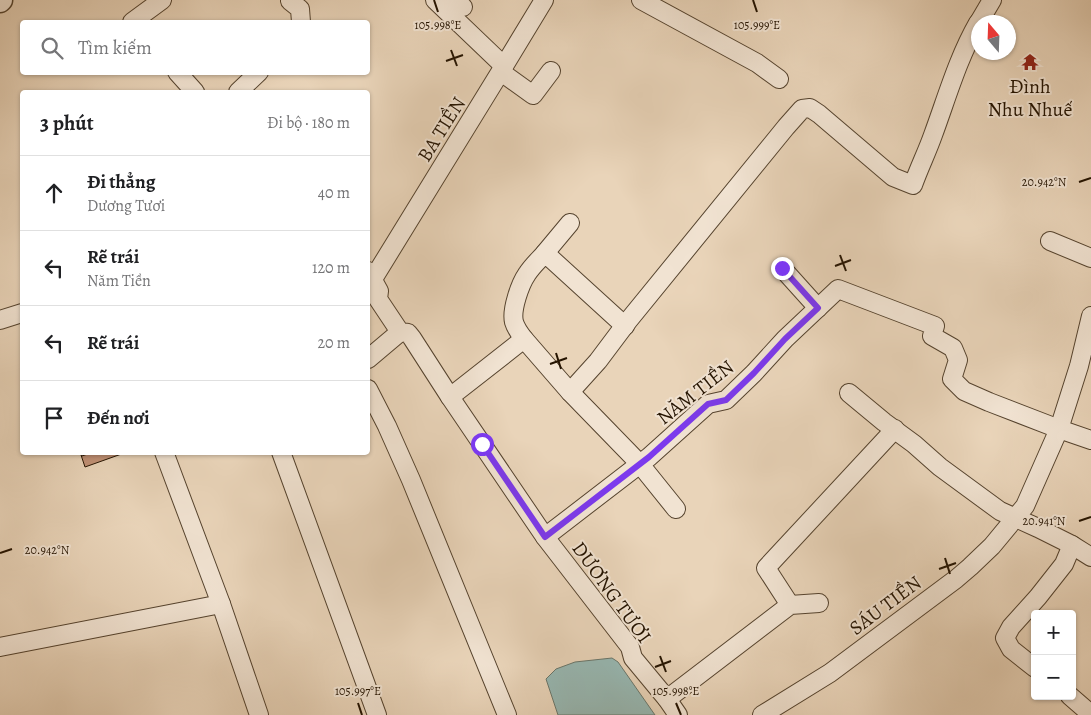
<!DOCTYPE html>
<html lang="vi">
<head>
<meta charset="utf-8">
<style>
  :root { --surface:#fff; --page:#f6f6f6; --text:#202124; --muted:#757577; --line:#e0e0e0 }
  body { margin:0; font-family:Alegreya,serif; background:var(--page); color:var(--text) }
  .controls { position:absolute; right:15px; bottom:15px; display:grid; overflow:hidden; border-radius:5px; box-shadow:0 1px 4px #0004 }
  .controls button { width:45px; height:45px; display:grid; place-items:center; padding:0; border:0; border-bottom:1px solid var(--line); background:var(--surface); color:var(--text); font:25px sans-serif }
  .compass { position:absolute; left:971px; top:15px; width:45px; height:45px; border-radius:50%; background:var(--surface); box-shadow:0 1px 4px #0004; rotate:341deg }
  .stop { position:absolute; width:15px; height:15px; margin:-11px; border:4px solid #7c3aed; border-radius:50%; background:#fff }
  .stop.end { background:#7c3aed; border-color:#fff; box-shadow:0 1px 5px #0008 }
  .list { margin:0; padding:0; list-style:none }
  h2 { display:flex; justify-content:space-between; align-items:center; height:65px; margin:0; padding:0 20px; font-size:21px }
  h2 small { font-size:16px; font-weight:400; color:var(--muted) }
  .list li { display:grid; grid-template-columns:32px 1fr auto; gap:15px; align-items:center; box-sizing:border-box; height:75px; padding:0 20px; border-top:1px solid var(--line) }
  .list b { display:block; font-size:19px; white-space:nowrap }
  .list p { margin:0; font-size:16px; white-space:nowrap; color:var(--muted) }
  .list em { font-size:16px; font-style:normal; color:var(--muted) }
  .icon { flex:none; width:28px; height:28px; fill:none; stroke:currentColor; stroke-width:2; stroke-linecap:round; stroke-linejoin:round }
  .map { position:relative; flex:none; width:1091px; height:715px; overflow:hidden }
  .search { position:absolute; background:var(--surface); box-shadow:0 1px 4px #0004; left:20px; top:20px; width:350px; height:55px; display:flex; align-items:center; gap:12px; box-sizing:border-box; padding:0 18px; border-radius:5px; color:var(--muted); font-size:19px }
  .panel { position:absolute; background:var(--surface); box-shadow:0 1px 4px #0004; left:20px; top:90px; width:350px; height:365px; border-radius:5px }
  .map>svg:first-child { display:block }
</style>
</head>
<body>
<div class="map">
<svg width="1091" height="715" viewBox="0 0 1091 715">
  <rect width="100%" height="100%" fill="#e9d4b9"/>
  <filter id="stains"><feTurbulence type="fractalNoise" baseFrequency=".004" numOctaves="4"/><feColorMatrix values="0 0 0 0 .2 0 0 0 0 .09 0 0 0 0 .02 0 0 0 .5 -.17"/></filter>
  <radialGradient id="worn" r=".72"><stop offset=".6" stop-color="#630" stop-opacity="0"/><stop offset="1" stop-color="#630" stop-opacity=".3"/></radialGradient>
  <polygon fill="#97b8b3" stroke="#69766b" points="612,658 618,662 655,715 558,715 546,679 556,669 575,662"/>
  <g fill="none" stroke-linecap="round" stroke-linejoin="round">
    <g stroke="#55432e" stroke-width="20">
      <g id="minor">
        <polyline points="435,0 504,66"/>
        <polyline points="455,0 463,7"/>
        <polyline points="641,0 757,63 779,79"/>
        <polyline points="290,1 300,9 301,22"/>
        <polyline points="132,22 162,0"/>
        <polyline points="979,22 992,0"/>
        <polyline points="177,72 195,92"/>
        <polyline points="501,72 533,95 551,71"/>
        <polyline points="238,92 259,72"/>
        <polyline points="1050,241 1091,258"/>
        <polyline points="545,253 570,223"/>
        <polyline points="782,268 818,308"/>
        <polyline points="368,271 379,291 378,299 400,332 408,333 412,338 450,397 545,537 630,647 633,658 667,699 678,715"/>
        <polyline points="373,279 504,66 544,0"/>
        <polyline points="0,320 22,313"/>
        <path d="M524,339C520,334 516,329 514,322C511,310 520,284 527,274C532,266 539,260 545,253L625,326"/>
        <polyline points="368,359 400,332"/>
        <polyline points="368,389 387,426 411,480 507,715"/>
        <path d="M570,392L598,361L628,321L786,127L802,109L810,108L819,114L893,177L913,185C919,168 927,152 933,135C947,97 958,58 978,23"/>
        <polyline points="849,393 884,422 914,444 940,467 1000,511 1038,528 1072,545 1091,557"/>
        <polyline points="450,397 524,339 570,392 639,463 676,509"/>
        <polyline points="164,452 221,604 259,715"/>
        <polyline points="281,452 377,715"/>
        <polyline points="545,537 649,457 708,404 726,400 754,373 785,339 838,289 935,326 932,336 953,348 958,360 952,379 964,391 989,402 1059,429 1091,440"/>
        <polyline points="790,605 766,568 895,429"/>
        <polyline points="0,647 221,604"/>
        <polyline points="1035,668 1011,649 1005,638 1011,627 1038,597 1064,564 1072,545"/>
        <polyline points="1070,696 1085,709"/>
        <polyline points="667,699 790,605 819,603"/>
        <polyline points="762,715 830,673 956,579 970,567 992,546 1025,506 1059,429 1079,366 1091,316"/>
      </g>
    </g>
    <g stroke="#55432e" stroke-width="25">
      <polyline id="tertiary" points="0,1 1,0"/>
    </g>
    <use href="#minor" stroke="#f1e3d2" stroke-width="18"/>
    <use href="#tertiary" stroke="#f1e3d2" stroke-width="22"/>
  </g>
  <polygon fill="#c09075" stroke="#241300" points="80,452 127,452 85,467"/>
  <polygon fill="#dfa788" stroke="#241300" points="80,452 93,452 82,456"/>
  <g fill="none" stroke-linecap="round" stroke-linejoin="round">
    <polyline stroke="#7c3aed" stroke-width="6" points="482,444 545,537 649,457 708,404 726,400 754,373 785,339 818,308 782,268"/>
  </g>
  <path fill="none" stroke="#241300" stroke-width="2" d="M434,0L438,12M753,0L757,12M451,50L457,66M446,61L463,55M1079,182L1091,178M840,255L846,271M835,266L851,260M556,353L561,369M550,364L567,358M1079,521L1091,517M0,553L12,549M945,558L950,574M939,569L956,563M660,656L666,672M655,667L671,661M358,703L362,715M676,703L681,715"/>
  <defs>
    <g id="temple-bare" transform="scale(1.35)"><path d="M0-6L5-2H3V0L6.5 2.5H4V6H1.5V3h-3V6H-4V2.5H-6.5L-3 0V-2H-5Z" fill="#8f2418" stroke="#f1e3d2" stroke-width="2.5" paint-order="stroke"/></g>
  </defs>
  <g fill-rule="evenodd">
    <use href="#temple-bare" x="1030" y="62"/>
  </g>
  <g text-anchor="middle" stroke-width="4" stroke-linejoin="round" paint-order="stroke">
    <g font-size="20" fill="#241300" stroke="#f1e3d2">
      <text x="1030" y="93">Đình<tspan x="1030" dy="23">Nhu Nhuế</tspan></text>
    </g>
    <g font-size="20" fill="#241300" stroke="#f1e3d2">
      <text transform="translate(441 129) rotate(-58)" y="7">BA TIỀN</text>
      <text transform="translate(695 392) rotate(-38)" y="7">NĂM TIỀN</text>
      <text transform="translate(612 592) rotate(54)" y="7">DƯƠNG TƯƠI</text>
      <text transform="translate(885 605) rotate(-37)" y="7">SÁU TIỀN</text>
    </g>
  </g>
  <g font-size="12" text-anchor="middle" fill="#241300" stroke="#f1e3d2" stroke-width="4" stroke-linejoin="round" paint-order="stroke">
    <text x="438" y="29">105.998°E</text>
    <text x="757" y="29">105.999°E</text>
    <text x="1044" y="186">20.942°N</text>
    <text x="1044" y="525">20.941°N</text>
    <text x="47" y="554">20.942°N</text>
    <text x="358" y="695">105.997°E</text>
    <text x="676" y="695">105.998°E</text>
  </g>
  <rect width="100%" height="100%" filter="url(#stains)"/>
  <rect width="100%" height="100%" fill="url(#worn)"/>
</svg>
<div class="controls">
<button>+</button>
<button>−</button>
</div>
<svg class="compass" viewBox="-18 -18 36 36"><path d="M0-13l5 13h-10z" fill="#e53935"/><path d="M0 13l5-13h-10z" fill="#757577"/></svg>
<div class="stop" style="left:482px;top:444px"></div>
<div class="stop end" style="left:782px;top:268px"></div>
<div class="search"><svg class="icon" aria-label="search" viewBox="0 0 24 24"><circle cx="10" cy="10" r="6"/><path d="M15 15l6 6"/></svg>Tìm kiếm</div>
<section class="panel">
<h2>3 phút<small>Đi bộ · 180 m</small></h2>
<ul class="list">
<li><svg class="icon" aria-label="ahead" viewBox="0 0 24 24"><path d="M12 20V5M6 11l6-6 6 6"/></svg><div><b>Đi thẳng</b><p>Dương Tươi</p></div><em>40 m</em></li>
<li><svg class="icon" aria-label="left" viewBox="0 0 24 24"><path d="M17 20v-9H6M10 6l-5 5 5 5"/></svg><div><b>Rẽ trái</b><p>Năm Tiền</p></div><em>120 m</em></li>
<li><svg class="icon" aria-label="left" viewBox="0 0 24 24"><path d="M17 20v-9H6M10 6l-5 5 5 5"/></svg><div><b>Rẽ trái</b></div><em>20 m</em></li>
<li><svg class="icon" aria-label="arrive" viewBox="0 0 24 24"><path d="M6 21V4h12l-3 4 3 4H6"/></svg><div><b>Đến nơi</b></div></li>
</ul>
</section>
</div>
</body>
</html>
